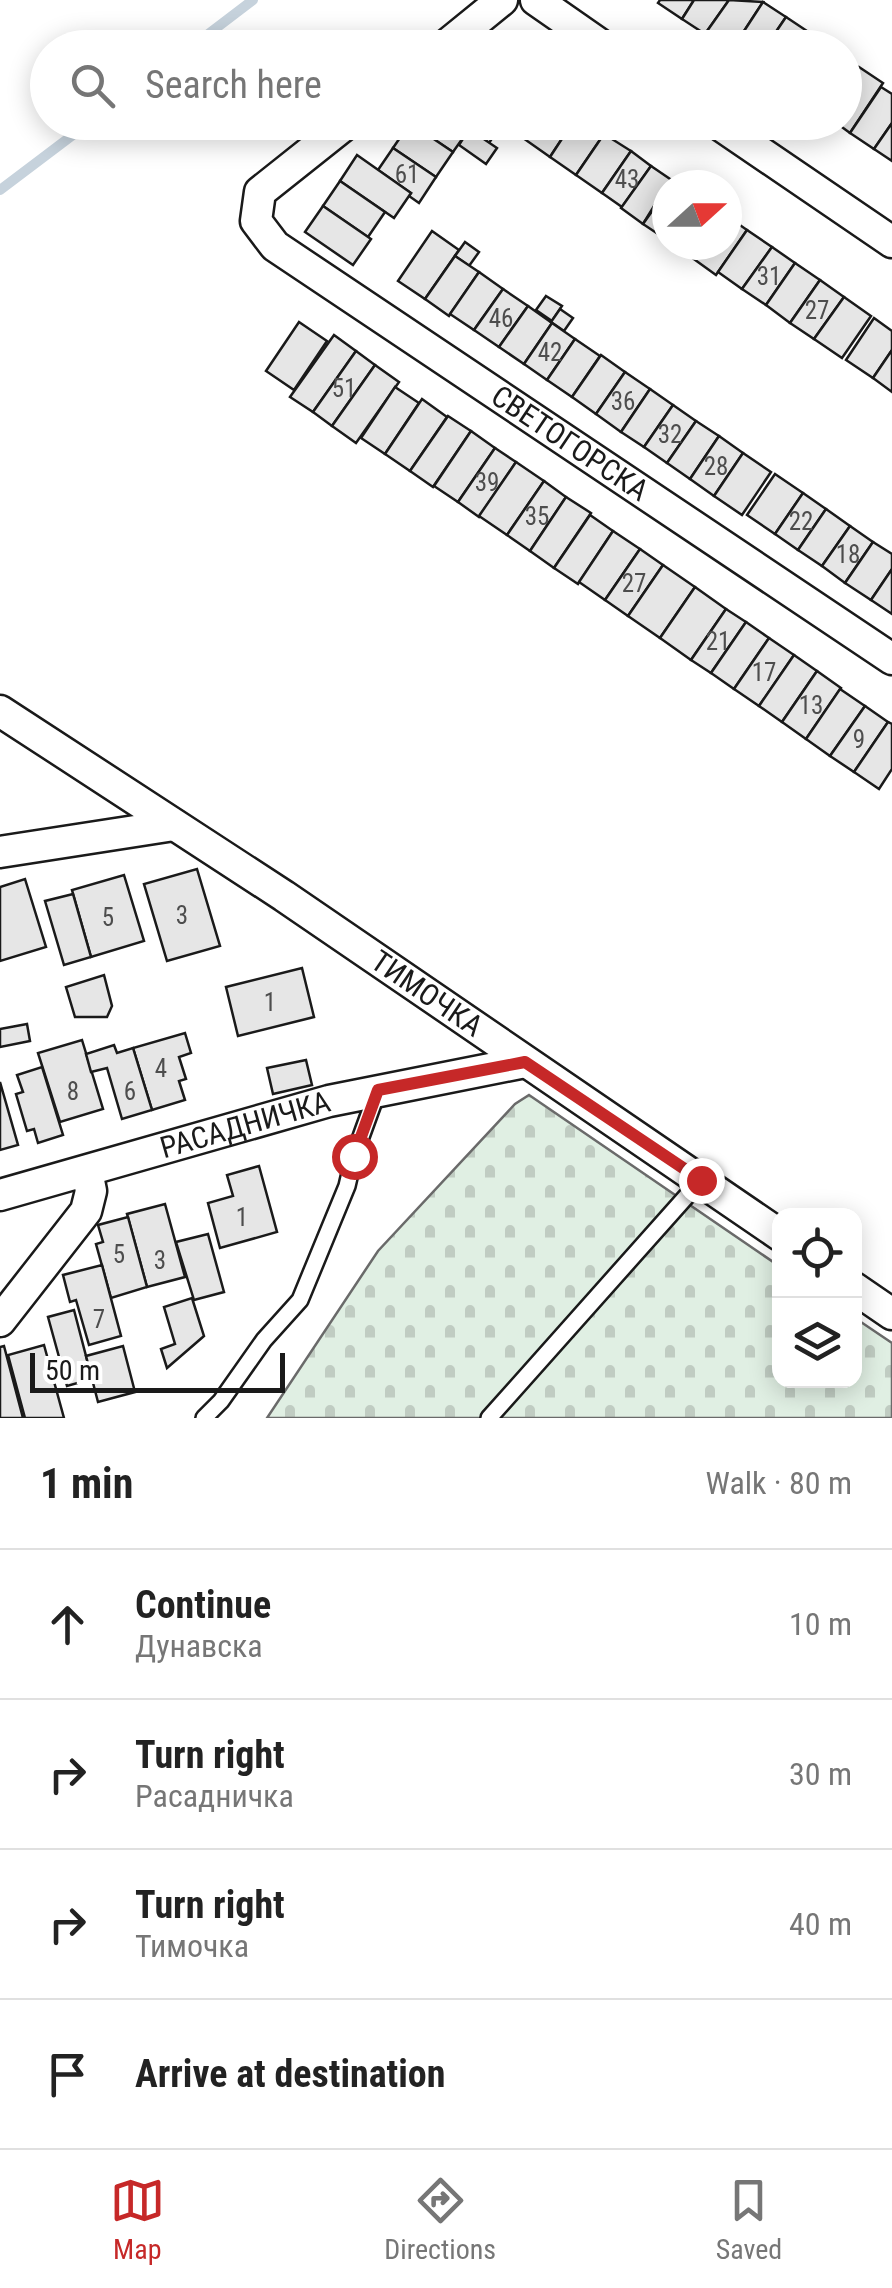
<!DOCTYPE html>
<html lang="en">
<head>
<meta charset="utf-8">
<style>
  :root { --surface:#fff; --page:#f6f6f6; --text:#222; --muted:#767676; --line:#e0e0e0; --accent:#c62828 }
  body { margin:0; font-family:"Roboto Condensed",sans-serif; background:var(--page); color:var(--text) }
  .controls { position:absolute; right:30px; bottom:30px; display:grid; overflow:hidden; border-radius:20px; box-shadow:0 5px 25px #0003 }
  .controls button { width:90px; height:90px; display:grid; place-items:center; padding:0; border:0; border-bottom:2px solid var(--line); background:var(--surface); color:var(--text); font:50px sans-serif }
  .compass { position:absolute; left:652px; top:170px; width:90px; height:90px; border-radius:50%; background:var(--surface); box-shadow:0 5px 25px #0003; rotate:69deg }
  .scale { position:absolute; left:30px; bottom:25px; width:255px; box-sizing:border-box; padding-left:10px; border:5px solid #1a1a1a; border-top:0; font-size:28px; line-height:35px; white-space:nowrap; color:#1a1a1a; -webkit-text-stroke:8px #fff; paint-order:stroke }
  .stop { position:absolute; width:30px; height:30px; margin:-22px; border:8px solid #c62828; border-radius:50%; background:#fff }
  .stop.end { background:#c62828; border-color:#fff; box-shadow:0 2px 10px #0008 }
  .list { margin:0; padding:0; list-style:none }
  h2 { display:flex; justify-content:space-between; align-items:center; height:130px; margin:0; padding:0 40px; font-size:42px }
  h2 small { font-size:32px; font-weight:400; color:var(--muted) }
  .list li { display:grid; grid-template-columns:65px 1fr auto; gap:30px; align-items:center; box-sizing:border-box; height:150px; padding:0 40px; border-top:2px solid var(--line) }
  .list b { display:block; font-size:38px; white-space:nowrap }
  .list p { margin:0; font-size:32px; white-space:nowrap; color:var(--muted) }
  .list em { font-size:32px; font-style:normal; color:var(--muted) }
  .icon { flex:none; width:55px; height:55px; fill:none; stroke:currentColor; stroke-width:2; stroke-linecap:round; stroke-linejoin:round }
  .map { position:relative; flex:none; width:892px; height:1418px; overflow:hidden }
  .search { position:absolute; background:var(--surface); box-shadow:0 5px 25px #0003; left:30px; right:30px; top:30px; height:110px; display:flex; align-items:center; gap:25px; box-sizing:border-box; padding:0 35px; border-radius:55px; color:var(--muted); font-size:38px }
  .sheet { height:730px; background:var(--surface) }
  nav { display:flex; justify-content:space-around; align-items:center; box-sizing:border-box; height:140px; border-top:2px solid var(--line); background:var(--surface); font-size:28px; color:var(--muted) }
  nav a { display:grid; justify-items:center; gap:5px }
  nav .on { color:var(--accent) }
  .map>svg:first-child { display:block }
</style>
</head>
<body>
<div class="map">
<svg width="892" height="1418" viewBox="0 0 892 1418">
  <defs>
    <pattern id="cemetery-stones" width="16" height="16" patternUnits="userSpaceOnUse" patternTransform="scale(2.5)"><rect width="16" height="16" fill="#e0efe3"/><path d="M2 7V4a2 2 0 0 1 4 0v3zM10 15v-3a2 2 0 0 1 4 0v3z" fill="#c0ccc2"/></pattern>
  </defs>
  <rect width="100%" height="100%" fill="#fff"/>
  <polygon fill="url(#cemetery-stones)" stroke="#6a6a6a" stroke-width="2.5" points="529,1095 779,1266 780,1380 854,1380 855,1318 892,1343 892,1418 267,1418 378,1251 515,1104"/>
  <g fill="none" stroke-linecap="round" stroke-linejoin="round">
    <g stroke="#c6d2dc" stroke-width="10">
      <polyline points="190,48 253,0"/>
      <polyline points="0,190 90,122"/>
    </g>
  </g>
  <g fill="#e6e6e6" stroke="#1a1a1a" stroke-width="2.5">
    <polygon points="660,0 694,0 682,19 658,3"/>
    <polygon points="694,0 729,0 705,34 682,19"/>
    <polygon points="729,0 763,2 733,48 724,48 705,34"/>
    <polygon points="763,2 786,17 765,48 733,48"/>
    <polygon points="786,17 813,35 804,48 765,48"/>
    <polygon points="859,67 883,83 850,133 835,122 844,122 844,90"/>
    <polygon points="881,87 892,94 892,123 874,149 850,133"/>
    <polygon points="467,122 503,122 489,143 469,129 472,125"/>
    <polygon points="467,122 472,125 453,152 410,123"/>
    <polygon points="534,122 573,122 550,157 523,138"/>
    <polygon points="573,122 589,122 604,134 576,175 550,157"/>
    <polygon points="410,123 453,152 436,177 393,148"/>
    <polygon points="892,123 892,161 874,149"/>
    <polygon points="469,129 497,148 486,164 459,145"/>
    <polygon points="604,134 631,151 602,193 576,175"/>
    <polygon points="393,148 436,177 419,203 409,196 411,193 378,170"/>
    <polygon points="631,151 651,166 622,207 602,193"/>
    <polygon points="357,155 411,193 394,218 340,181"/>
    <polygon points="651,166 673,181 667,185 643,224 621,208"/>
    <polygon points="340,181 385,212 368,237 323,206"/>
    <polygon points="667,190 667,240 643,224"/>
    <polygon points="323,206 371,239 353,265 305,232"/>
    <polygon points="727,216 747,230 716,275 691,257 700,245 727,245"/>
    <polygon points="747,230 772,247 742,289 718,272"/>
    <polygon points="432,231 459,250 425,299 398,281"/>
    <polygon points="465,242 479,252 469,266 455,256"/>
    <polygon points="772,247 795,263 766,305 742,289"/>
    <polygon points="455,256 479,272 449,316 425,299"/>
    <polygon points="795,263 820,280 790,323 766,305"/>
    <polygon points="479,272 503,289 474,330 450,314"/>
    <polygon points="820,280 844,297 814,339 790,323"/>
    <polygon points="503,289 528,306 499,347 474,330"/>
    <polygon points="546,296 562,306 552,321 536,310"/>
    <polygon points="844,297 871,316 842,358 814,339"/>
    <polygon points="528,306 552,323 524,364 499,347"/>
    <polygon points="560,309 573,318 564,331 551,322"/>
    <polygon points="874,318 892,331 892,350 873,378 846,360"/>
    <polygon points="299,322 327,341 294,390 266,371"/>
    <polygon points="552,323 575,339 547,380 524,364"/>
    <polygon points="334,335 356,351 313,412 290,397"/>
    <polygon points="575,339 600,356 572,397 547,380"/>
    <polygon points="892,350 892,392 873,378"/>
    <polygon points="356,351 375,365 332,426 313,412"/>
    <polygon points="601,355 625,372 596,414 572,397"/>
    <polygon points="375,365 399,382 356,443 332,426"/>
    <polygon points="625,372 650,389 621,432 596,414"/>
    <polygon points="395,387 419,403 385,454 361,438"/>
    <polygon points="650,389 673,405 644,447 621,432"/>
    <polygon points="422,399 447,417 410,471 385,454"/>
    <polygon points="673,405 696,421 667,463 644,447"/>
    <polygon points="448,416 471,431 433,487 410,471"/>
    <polygon points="696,421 719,436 690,479 667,463"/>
    <polygon points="471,431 495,448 458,502 434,486"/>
    <polygon points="719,436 743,453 714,496 690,479"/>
    <polygon points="495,448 516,462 479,517 458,502"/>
    <polygon points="743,453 771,472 742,515 714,496"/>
    <polygon points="516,462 544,481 507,535 479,516"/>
    <polygon points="775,474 803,493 775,534 747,515"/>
    <polygon points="544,481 566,497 530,551 507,535"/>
    <polygon points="803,493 826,509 798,550 775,534"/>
    <polygon points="566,497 591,513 554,568 530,551"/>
    <polygon points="826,509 850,526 822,566 798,550"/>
    <polygon points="590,515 613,531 578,584 554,568"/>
    <polygon points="850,526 873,542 845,583 822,566"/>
    <polygon points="613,531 640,549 605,600 579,582"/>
    <polygon points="873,542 892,554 892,569 871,600 845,583"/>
    <polygon points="640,549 663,565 628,616 605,600"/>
    <polygon points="663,565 695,587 660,638 628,616"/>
    <polygon points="892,569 892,614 871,600"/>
    <polygon points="695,587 726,609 691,660 660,638"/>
    <polygon points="726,609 746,622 711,673 691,660"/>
    <polygon points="746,622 769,638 734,689 711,673"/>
    <polygon points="769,638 794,655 759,706 734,689"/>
    <polygon points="794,655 817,671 782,722 759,706"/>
    <polygon points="817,671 841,688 806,739 782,722"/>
    <polygon points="840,689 865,706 830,756 806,739"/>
    <polygon points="865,706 888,722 854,772 830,756"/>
    <polygon points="888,722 892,724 892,769 879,789 854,772"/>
    <polygon points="197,869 220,946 167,961 144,884"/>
    <polygon points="124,875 144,941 91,957 72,890"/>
    <polygon points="25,879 46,947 0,961 0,887"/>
    <polygon points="73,894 91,957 64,965 45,901"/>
    <polygon points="302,968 314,1017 238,1036 226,987"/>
    <polygon points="104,975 112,1006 107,1017 75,1017 66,987"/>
    <polygon points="27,1024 30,1041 0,1047 0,1029"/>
    <polygon points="185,1033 191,1053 179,1057 186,1079 179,1081 185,1100 152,1110 133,1048"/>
    <polygon points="82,1040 103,1109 60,1122 38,1053"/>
    <polygon points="114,1045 117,1053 133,1048 152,1110 122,1119 107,1068 91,1072 86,1054"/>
    <polygon points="306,1060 312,1085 273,1094 267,1068"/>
    <polygon points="42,1067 63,1135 38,1143 34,1129 27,1131 16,1094 23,1092 17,1075"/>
    <polygon points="0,1082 18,1145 0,1150"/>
    <polygon points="259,1166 277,1232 220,1248 208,1203 233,1196 227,1175"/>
    <polygon points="165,1204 185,1277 147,1287 127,1214"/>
    <polygon points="128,1217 147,1287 111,1298 96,1244 103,1242 98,1225"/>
    <polygon points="208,1234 224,1292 194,1300 176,1242"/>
    <polygon points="102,1265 121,1336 89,1345 76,1300 70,1302 63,1275"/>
    <polygon points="192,1298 204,1336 167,1368 161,1349 175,1344 164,1307"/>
    <polygon points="74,1310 92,1379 67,1386 48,1317"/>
    <polygon points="44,1345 64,1418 25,1418 8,1355"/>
    <polygon points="4,1346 23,1418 0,1418 0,1347"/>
    <polygon points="123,1346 135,1392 98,1402 86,1356"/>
  </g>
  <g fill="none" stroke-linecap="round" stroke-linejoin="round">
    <g stroke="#1a1a1a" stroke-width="20">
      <g id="lane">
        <polyline points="204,1418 221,1401 264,1340 300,1300 347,1186 354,1156 378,1090"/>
        <polyline points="489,1418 701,1180"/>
      </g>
    </g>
    <g stroke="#1a1a1a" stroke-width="35">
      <g id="street">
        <polyline points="536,0 605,48"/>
        <polyline points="443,48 502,0"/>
        <path id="s1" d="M348,122L260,192L256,221L275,246L892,659"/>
        <polyline points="716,122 892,242"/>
        <path id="s2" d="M0,711L284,896L780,1235"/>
        <polyline points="0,852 174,825"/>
        <path id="s3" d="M0,1195L329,1101L525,1062"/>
        <polyline points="854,1288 892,1314"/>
        <polyline points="0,1321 86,1211 91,1191 87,1171"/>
      </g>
    </g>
    <use href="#lane" stroke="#fff" stroke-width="15"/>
    <use href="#street" stroke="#fff" stroke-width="30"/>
  </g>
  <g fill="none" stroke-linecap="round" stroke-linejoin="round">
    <polyline stroke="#c62828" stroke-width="12" points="354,1156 378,1090 525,1062 701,1180"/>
  </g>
  <g text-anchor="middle" stroke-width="8" stroke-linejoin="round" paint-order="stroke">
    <g font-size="25" fill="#4d4d4d">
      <text x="407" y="183">61</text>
      <text x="627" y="188">43</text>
      <text x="769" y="285">31</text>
      <text x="817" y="319">27</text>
      <text x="501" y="327">46</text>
      <text x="550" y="361">42</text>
      <text x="344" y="397">51</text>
      <text x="623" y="410">36</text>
      <text x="670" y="443">32</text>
      <text x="716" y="475">28</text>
      <text x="487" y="491">39</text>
      <text x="537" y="525">35</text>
      <text x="801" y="530">22</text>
      <text x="848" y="563">18</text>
      <text x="634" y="592">27</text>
      <text x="718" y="650">21</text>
      <text x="764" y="681">17</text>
      <text x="811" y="714">13</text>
      <text x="859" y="748">9</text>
      <text x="182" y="924">3</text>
      <text x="108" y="926">5</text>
      <text x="270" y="1011">1</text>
      <text x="161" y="1077">4</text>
      <text x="73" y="1100">8</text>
      <text x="130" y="1100">6</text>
      <text x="242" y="1226">1</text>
      <text x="119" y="1263">5</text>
      <text x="160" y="1269">3</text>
      <text x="99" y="1328">7</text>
    </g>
    <g font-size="30" fill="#1a1a1a" stroke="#fff">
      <text dy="10" stroke="none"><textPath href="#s1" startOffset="528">СВЕТОГОРСКА</textPath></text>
      <text dy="10" stroke="none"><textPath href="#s2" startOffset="512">ТИМОЧКА</textPath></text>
      <text dy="10" stroke="none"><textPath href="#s3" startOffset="255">РАСАДНИЧКА</textPath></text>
    </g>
  </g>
</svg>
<div class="controls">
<button><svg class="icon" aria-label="locate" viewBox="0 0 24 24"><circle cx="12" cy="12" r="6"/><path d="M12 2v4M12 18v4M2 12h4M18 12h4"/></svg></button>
<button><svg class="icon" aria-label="layers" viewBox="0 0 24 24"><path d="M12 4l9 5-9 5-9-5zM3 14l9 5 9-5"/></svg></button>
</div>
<svg class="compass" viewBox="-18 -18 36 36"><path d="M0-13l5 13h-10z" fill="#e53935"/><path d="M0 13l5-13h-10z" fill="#767676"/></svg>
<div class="scale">50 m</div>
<div class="stop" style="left:354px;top:1156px"></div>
<div class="stop end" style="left:701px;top:1180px"></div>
<div class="search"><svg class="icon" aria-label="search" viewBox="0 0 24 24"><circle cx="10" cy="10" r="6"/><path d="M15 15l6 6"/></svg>Search here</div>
</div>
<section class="sheet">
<h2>1 min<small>Walk · 80 m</small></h2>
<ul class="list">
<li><svg class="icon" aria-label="ahead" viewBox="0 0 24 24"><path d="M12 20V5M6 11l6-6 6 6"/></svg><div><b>Continue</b><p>Дунавска</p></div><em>10 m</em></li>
<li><svg class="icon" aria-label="right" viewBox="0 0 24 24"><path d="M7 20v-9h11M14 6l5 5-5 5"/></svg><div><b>Turn right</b><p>Расадничка</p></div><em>30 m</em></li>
<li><svg class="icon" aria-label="right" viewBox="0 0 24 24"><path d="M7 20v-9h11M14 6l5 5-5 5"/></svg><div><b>Turn right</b><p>Тимочка</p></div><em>40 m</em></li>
<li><svg class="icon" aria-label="arrive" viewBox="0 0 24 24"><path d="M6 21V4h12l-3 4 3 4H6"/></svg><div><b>Arrive at destination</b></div></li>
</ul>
</section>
<nav>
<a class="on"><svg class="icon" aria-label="map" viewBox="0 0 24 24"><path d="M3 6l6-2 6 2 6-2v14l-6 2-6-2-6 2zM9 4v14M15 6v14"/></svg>Map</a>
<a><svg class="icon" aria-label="directions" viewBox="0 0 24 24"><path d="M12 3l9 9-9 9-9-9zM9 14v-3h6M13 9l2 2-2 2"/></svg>Directions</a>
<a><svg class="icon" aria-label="saved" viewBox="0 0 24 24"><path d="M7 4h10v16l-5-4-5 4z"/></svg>Saved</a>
</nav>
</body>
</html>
